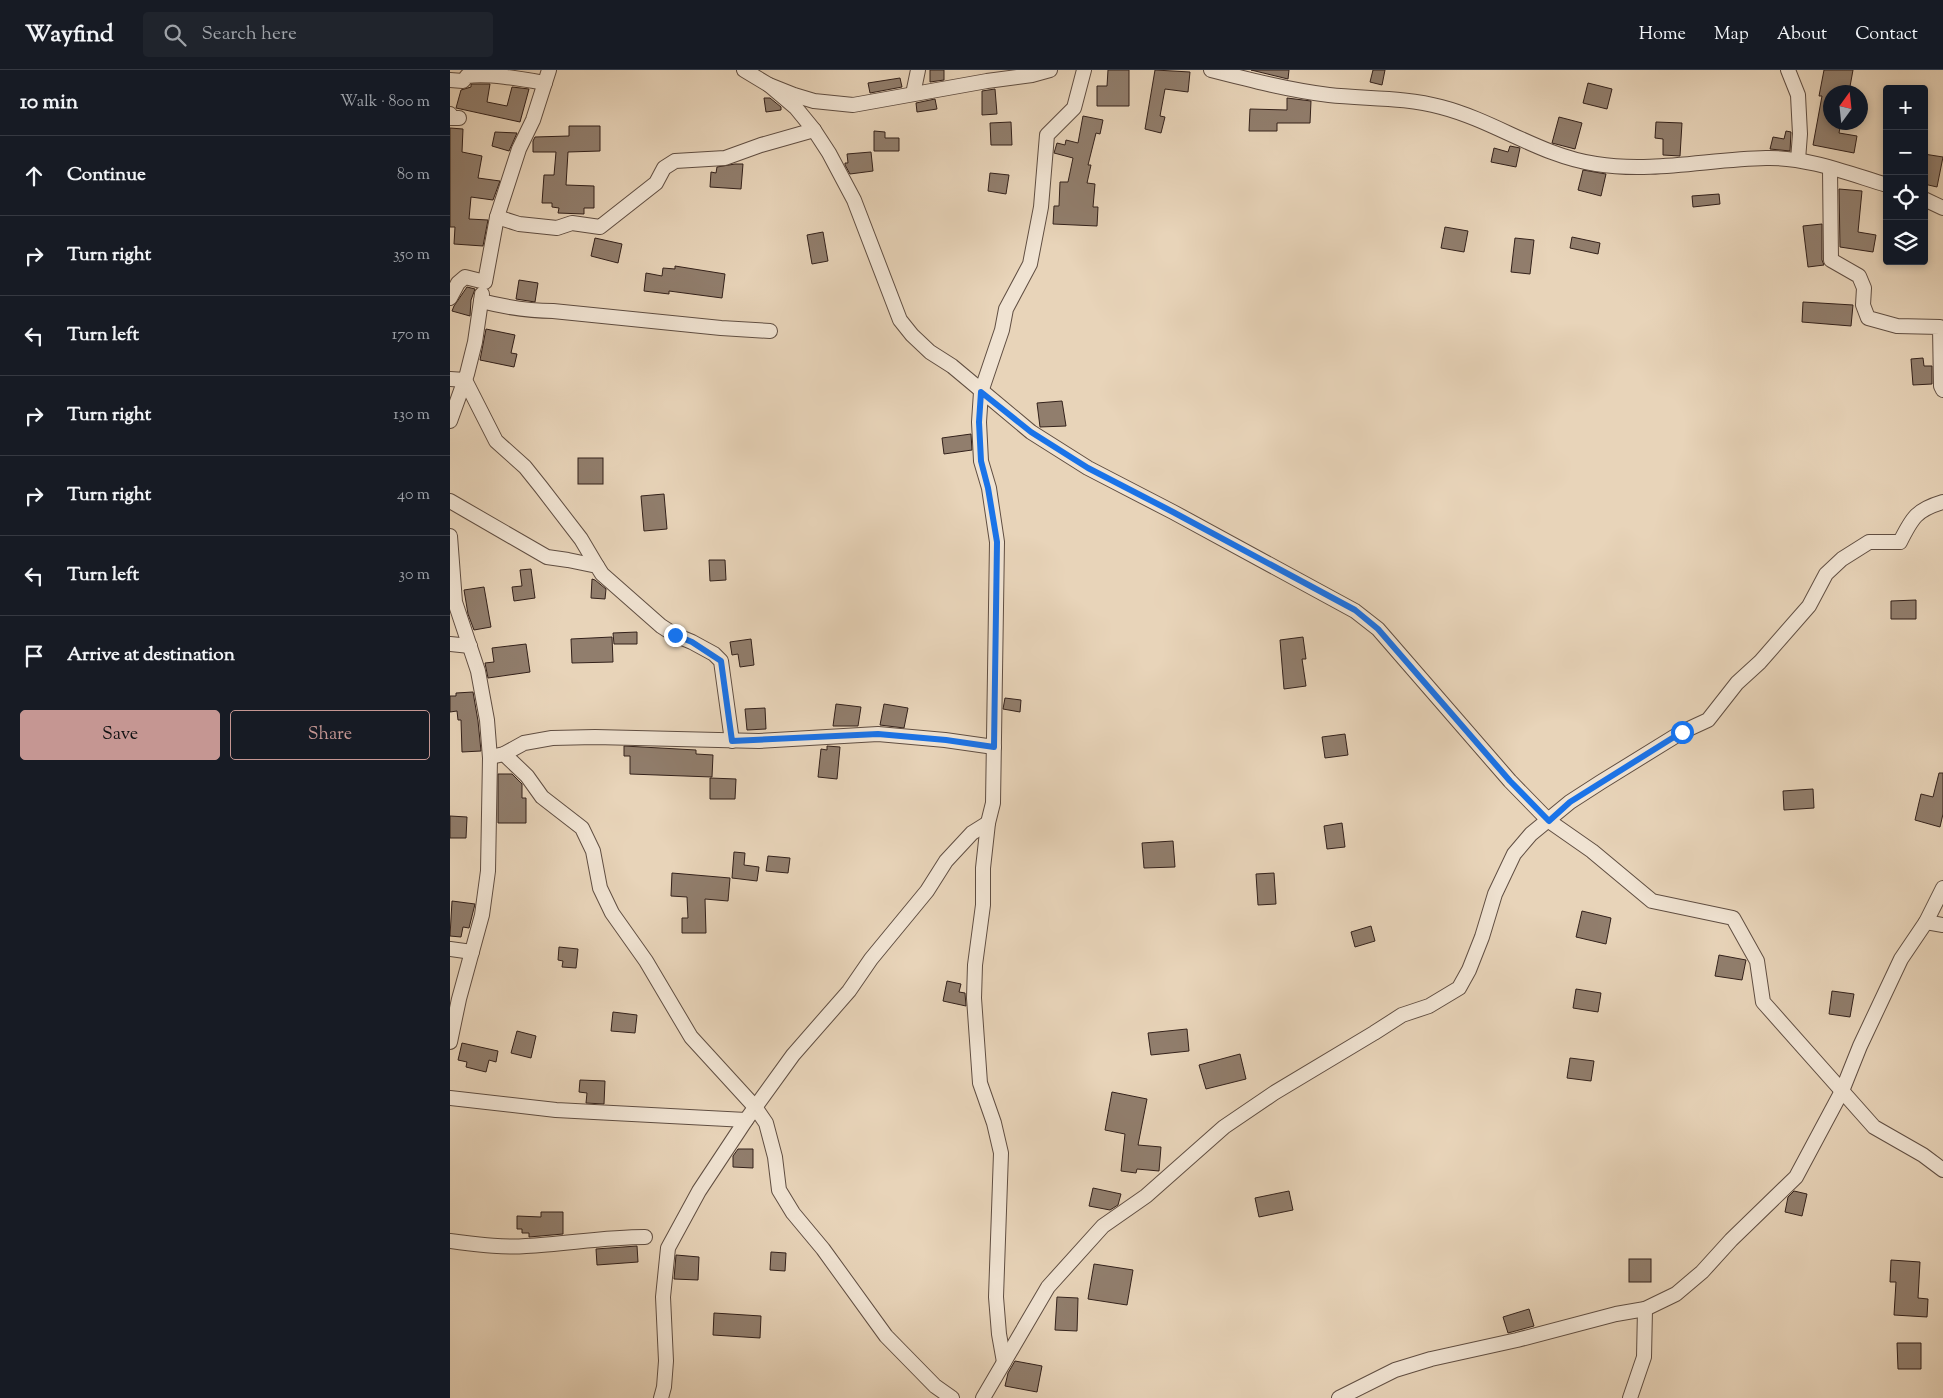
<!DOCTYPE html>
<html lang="en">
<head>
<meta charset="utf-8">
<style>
  :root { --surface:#171b24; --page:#20242c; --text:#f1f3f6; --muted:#9ea1a6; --line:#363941; --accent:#c59692 }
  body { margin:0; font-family:"Sorts Mill Goudy",serif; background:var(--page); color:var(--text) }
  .controls { position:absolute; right:15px; top:15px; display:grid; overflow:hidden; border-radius:5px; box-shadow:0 2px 8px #0003 }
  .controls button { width:45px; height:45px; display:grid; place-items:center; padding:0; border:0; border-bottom:1px solid var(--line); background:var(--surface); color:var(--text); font:25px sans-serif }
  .compass { position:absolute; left:1373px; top:15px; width:45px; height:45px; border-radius:50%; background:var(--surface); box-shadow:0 2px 8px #0003; rotate:15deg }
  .stop { position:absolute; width:15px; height:15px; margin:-11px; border:4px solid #1a73e8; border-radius:50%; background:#fff }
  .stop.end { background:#1a73e8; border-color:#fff; box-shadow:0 1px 5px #0008 }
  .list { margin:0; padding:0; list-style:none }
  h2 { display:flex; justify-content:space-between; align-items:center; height:65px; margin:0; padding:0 20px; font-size:21px }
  h2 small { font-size:16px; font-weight:400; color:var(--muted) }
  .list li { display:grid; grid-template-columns:32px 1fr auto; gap:15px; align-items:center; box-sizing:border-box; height:80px; padding:0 20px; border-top:1px solid var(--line) }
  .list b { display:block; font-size:19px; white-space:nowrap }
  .list em { font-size:16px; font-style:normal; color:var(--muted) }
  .actions { display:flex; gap:10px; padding:15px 20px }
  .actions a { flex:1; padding:11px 0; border:1px solid var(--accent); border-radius:5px; text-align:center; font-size:18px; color:var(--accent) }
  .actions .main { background:var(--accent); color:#111 }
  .icon { flex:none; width:28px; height:28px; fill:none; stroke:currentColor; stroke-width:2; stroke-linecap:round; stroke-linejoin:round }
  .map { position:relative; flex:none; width:1493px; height:1328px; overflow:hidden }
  header { display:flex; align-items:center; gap:30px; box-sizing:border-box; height:70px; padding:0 25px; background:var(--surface); border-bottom:1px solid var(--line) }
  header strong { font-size:24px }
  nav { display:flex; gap:28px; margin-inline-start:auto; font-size:18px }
  .search { width:350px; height:45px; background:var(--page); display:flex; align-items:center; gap:12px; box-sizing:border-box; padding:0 18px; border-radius:5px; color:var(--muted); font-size:19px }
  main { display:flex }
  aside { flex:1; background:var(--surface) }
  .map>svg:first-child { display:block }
</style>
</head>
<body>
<header>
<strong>Wayfind</strong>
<div class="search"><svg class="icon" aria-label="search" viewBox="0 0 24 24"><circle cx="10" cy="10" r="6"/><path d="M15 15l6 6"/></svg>Search here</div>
<nav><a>Home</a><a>Map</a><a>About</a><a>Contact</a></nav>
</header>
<main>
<aside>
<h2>10 min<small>Walk · 800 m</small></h2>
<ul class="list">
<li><svg class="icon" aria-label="ahead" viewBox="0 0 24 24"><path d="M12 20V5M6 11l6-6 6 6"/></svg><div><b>Continue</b></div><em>80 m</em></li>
<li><svg class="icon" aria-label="right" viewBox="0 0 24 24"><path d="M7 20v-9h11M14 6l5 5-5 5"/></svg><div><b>Turn right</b></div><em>350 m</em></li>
<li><svg class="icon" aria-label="left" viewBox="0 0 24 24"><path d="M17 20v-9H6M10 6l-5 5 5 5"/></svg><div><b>Turn left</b></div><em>170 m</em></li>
<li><svg class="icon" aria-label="right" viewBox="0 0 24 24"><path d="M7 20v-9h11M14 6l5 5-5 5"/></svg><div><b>Turn right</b></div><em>130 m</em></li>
<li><svg class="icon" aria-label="right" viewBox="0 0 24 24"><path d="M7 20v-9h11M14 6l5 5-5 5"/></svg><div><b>Turn right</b></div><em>40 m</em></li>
<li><svg class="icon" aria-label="left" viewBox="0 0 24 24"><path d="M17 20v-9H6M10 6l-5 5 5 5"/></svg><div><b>Turn left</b></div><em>30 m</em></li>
<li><svg class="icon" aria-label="arrive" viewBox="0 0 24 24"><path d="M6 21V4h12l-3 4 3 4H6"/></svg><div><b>Arrive at destination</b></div></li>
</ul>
<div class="actions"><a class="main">Save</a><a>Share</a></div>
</aside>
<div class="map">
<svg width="1493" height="1328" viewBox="0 0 1493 1328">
  <rect width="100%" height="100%" fill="#e8d4b9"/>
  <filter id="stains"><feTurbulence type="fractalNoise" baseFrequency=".004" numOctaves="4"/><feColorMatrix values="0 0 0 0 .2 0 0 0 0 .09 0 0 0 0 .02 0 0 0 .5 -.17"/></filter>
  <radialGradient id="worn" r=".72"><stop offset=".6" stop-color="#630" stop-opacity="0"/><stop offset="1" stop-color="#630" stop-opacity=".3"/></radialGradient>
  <g fill="#917e6d" stroke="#33211b">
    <polygon points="480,0 494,0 494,10 480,12"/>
    <polygon points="658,0 679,0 679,36 647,36 647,16 657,16"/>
    <polygon points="705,0 740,2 738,22 715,19 710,46 715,47 711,63 695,59"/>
    <polygon points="801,0 839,0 838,9"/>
    <polygon points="923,0 935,0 932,15 920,12"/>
    <polygon points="1374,0 1403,0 1399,22 1380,22 1380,52 1391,52 1389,63 1407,66 1404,83 1363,75 1372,26 1369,26"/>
    <polygon points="450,8 452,17 420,23 418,13"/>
    <polygon points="1138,13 1162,19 1157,39 1133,33"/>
    <polygon points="21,14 40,14 37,32 57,36 62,17 79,19 70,52 6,38 11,20 21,17"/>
    <polygon points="545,19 547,44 532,45 532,21"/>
    <polygon points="314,28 320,28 331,37 331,40 316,42"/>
    <polygon points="837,28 861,31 860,53 827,53 827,61 799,61 800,39 837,40"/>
    <polygon points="485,29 487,39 467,42 466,33"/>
    <polygon points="633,46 653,50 650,64 646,63 638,95 641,95 637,113 645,114 643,137 648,137 647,156 603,154 604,136 609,136 610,112 618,112 623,88 604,83 607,73 615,75 616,70 628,73"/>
    <polygon points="1109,47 1132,53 1125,79 1102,73"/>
    <polygon points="561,52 562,75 541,75 540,53"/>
    <polygon points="1206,52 1232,53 1230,86 1213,85 1213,69 1205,68"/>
    <polygon points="119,56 150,56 150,81 118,82 116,115 144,116 144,138 134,138 134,144 108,143 109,138 102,137 102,133 92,133 94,105 104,105 106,82 83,82 83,71 85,67 119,66"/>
    <polygon points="0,58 13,59 12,82 32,86 28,108 50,111 43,130 21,127 19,149 38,150 33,176 4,174 5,157 0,157"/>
    <polygon points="424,61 435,62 435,68 449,68 449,81 424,81"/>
    <polygon points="1336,61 1341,62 1340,81 1320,79 1323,67 1334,69"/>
    <polygon points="45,62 67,63 59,81 42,76"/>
    <polygon points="1060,76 1070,78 1066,97 1041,92 1044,78 1058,82"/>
    <polygon points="421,82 423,101 400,104 395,95 395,93 398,93 397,84"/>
    <polygon points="1474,84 1493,87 1487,117 1474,114"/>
    <polygon points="285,94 293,94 291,119 260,117 261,102 266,103 267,97"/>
    <polygon points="1133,100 1156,104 1151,126 1128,120"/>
    <polygon points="540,103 559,105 556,124 538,121"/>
    <polygon points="1389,119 1412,121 1408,162 1426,165 1423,182 1390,177"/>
    <polygon points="1269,124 1270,134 1243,137 1242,126"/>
    <polygon points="1372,154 1372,190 1374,195 1358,197 1353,156"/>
    <polygon points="995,157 1018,161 1014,182 991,178"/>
    <polygon points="373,162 378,191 362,194 357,165"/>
    <polygon points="1122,167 1150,173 1148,184 1120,178"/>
    <polygon points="145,168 172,174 168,193 141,186"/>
    <polygon points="1065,168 1084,170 1080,204 1061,202"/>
    <polygon points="225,196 275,204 272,228 219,221 219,224 194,221 196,203 212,206 213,198 225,199"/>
    <polygon points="69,210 88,213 85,232 66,229"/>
    <polygon points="17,217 25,219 21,230 20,246 2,241 4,236"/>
    <polygon points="1353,232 1403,235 1401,256 1352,252"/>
    <polygon points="36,259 65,265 61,283 67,284 64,297 30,290"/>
    <polygon points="1473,288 1474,296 1482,296 1482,314 1463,315 1461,289"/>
    <polygon points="612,331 616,356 590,357 587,333"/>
    <polygon points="521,364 522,380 494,384 492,368"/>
    <rect x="128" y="388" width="25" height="26"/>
    <polygon points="214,424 217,459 194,461 191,426"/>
    <polygon points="259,490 275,490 276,510 260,511"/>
    <polygon points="81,499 85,528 64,531 62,517 72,516 70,500"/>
    <polygon points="142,509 145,510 156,519 155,529 141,528"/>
    <polygon points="34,517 41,557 24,560 18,544 14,520"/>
    <polygon points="1466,530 1466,549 1441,549 1441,531"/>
    <polygon points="187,562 187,574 164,574 163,563"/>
    <polygon points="162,567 163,592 122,593 121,569"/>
    <polygon points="853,567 856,589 852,589 856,616 834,619 830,570"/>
    <polygon points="301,569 304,595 290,597 288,584 282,585 280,572"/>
    <polygon points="76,574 80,602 38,608 35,593 44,592 42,578"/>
    <polygon points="23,622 28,651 31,681 12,682 11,650 8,650 7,641 0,642 0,626 6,626 6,623"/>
    <polygon points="555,628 571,630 570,642 553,639"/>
    <polygon points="386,634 411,637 408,656 383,656"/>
    <polygon points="434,634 458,638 454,658 430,655"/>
    <polygon points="315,638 316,659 297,660 295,639"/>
    <polygon points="895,664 898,685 875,688 872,667"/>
    <polygon points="174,676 246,680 246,684 263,685 262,707 180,704 180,686 174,686"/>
    <polygon points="377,676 390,677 387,709 368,707 371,679 377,680"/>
    <polygon points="1489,703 1493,703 1493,744 1490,757 1465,750 1471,724 1483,727"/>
    <polygon points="48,704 62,704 72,714 72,728 76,728 76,753 48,753"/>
    <polygon points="260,708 286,709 285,729 260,729"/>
    <polygon points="1363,719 1364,738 1334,740 1333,721"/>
    <polygon points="0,746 17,747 16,768 0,768"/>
    <polygon points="892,753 895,777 877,779 874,756"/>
    <polygon points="723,771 725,797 694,798 692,773"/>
    <polygon points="284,782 295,783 294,795 309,797 307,811 282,808"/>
    <polygon points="318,786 340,788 338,803 316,801"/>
    <polygon points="222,803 280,808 278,831 255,829 256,863 232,863 232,848 238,848 237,827 221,826"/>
    <polygon points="824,803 826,834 808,835 806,804"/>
    <polygon points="2,831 25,834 19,858 13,857 11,867 0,866"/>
    <polygon points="1132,841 1161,848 1156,874 1126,867"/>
    <polygon points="921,856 925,871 905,877 901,862"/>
    <polygon points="109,877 128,879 126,898 112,897 113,891 108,890"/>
    <polygon points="1269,885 1296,890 1292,910 1265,906"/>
    <polygon points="497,911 511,914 509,922 515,923 516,936 493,931"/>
    <polygon points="1126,919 1151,923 1148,942 1123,938"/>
    <polygon points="1382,921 1404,924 1400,947 1379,944"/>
    <polygon points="163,942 187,945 185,963 161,961"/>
    <polygon points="737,959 739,981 701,985 698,963"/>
    <polygon points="67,961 86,966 81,988 61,983"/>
    <polygon points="12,973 48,981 46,992 39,990 36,1002 16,997 17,992 8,990"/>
    <polygon points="790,984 796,1009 756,1019 749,995"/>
    <polygon points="1120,988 1144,991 1141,1011 1117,1008"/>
    <polygon points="130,1010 155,1011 154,1034 136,1033 137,1023 129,1022"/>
    <polygon points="662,1022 697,1029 688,1075 711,1077 709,1101 687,1099 686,1103 671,1101 675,1064 655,1060"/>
    <polygon points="288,1079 303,1079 303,1098 283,1097 283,1086"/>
    <polygon points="643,1118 671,1124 668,1135 660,1140 639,1136"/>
    <polygon points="839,1121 843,1140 809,1147 805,1128"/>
    <polygon points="1344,1121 1357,1124 1352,1146 1335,1142 1338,1127"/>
    <polygon points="91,1142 113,1142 113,1164 79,1167 79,1163 72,1163 72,1159 67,1159 67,1146 91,1147"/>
    <polygon points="187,1176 188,1192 147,1195 146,1179"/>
    <polygon points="321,1182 336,1183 335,1201 320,1200"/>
    <polygon points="226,1185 249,1187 248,1210 224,1209"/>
    <rect x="1179" y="1189" width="22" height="23"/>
    <polygon points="1441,1190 1470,1192 1468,1228 1478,1229 1477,1247 1444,1245 1446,1212 1440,1212"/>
    <polygon points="644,1194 683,1200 677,1235 638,1229"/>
    <polygon points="607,1227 628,1228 627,1261 605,1260"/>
    <polygon points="1079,1239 1084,1256 1058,1263 1053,1247"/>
    <polygon points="264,1243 311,1246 310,1268 263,1265"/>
    <polygon points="1447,1273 1471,1273 1471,1299 1448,1299"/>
    <polygon points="565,1291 592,1296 587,1322 555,1316 558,1303"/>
  </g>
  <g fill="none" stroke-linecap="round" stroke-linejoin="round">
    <g stroke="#604e42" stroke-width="16">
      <g id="minor">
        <polyline points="294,0 319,15 344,25 364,31 403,35 537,11 582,5 600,0"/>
        <path d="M761,0C800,10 839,20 879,25C916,29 955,27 991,37C1045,51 1091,86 1146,94C1202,103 1260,89 1316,88C1357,87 1397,103 1437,115"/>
        <polyline points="1338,0 1348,25 1350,64 1348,90"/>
        <path d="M0,10L13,11L17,6C39,3 72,9 95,13"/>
        <polyline points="319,15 346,38 364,60 379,83 404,130 450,250 462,265 480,282 502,296 581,362 638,398 723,442 905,541 928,559 1060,711 1099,751 1142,781 1202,831 1283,848 1307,891 1313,932 1424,1057 1473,1085 1493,1100"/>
        <polyline points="463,24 468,0"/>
        <polyline points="0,44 1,48 9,48"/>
        <polyline points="1380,99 1381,190 1409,206 1414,218 1413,235 1418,248 1447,256 1490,257 1491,316 1493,320"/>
        <polyline points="1474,129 1493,138"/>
        <polyline points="47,147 69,154 107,158 122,153 150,157 206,113 214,98 225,91 275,88 311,75 364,60"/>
        <polyline points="0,228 8,213 15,207 35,212 47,147 69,79 83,50 99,0"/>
        <path d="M31,231C55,237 77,241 103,241L271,258L320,261"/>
        <polyline points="0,309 15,310 46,371 75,397 91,417 131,469 147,496"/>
        <polyline points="0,351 17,304 25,272 32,224"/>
        <polyline points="0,431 97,487 118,490 147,496 152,504 211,556 225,565 242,572 264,584 271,591 282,671"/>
        <polyline points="0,466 5,532 28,601 37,650 40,688 38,801 32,845 9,929 0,972"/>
        <polyline points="0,574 20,576"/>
        <polyline points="54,684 77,706 92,727 132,758 143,781 150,818 162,843 196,891 241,967 305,1037 316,1053 325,1087 329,1120 343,1143 373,1179 436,1266 485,1316 502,1328"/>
        <polyline points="45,686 54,684 74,673 102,668 145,667 309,671 428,664 495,670 544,677"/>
        <polyline points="1476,852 1493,855"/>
        <polyline points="0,879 22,882"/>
        <polyline points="0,1028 106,1040 296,1050"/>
        <path d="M0,1171C25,1174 51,1178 76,1176C116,1174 155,1167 195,1167"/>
        <polyline points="554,1292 549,1264 546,1227 551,1083 544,1053 530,1013 524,928 525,895 533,835 533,798 538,753 543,733 547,472 539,418 531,391 529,352 531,322 552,260 556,239 580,194 591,137 597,65 624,38 634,0"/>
        <polyline points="211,1328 214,1317 216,1291 213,1227 218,1178 249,1121 296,1050 343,985 399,921 421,889 477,821 496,791 522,763 538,753"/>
        <path d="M533,1328L598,1217L653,1156L696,1126L774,1057L824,1023L924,963L952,945L979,936L1009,918L1019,900L1032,867L1045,824L1064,784L1081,764L1120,732L1151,712L1232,662L1258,650L1287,613L1310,592L1359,536L1376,504L1392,489L1419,472H1450C1462,448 1466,440 1493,432"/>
        <polyline points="889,1328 945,1300 981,1289 1067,1270 1166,1244 1195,1239 1226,1224 1252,1202 1281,1170 1346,1107 1392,1021 1410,976 1451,889 1476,852 1493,818"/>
        <polyline points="1180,1328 1194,1287 1195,1239"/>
      </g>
    </g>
    <use href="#minor" stroke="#f0e3d2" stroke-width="14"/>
  </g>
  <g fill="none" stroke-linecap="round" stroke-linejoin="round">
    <polyline stroke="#1a73e8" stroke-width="6" points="225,565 242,572 271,591 282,671 428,664 496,670 544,677 547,472 538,418 531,391 529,352 531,322 581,362 638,398 723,442 905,540 928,559 1060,711 1099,751 1120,732 1232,662"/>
  </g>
  <rect width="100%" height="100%" filter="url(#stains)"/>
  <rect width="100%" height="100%" fill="url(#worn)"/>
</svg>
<div class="controls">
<button>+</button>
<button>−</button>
<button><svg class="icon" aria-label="locate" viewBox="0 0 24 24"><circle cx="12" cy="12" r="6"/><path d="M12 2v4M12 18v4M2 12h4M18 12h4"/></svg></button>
<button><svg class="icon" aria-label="layers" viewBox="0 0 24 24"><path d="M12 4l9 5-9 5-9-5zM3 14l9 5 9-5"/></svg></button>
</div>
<svg class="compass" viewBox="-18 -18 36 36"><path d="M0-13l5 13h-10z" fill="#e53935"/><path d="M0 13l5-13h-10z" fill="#9ea1a6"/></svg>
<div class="stop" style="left:1232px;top:662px"></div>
<div class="stop end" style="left:225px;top:565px"></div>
</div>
</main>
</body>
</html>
